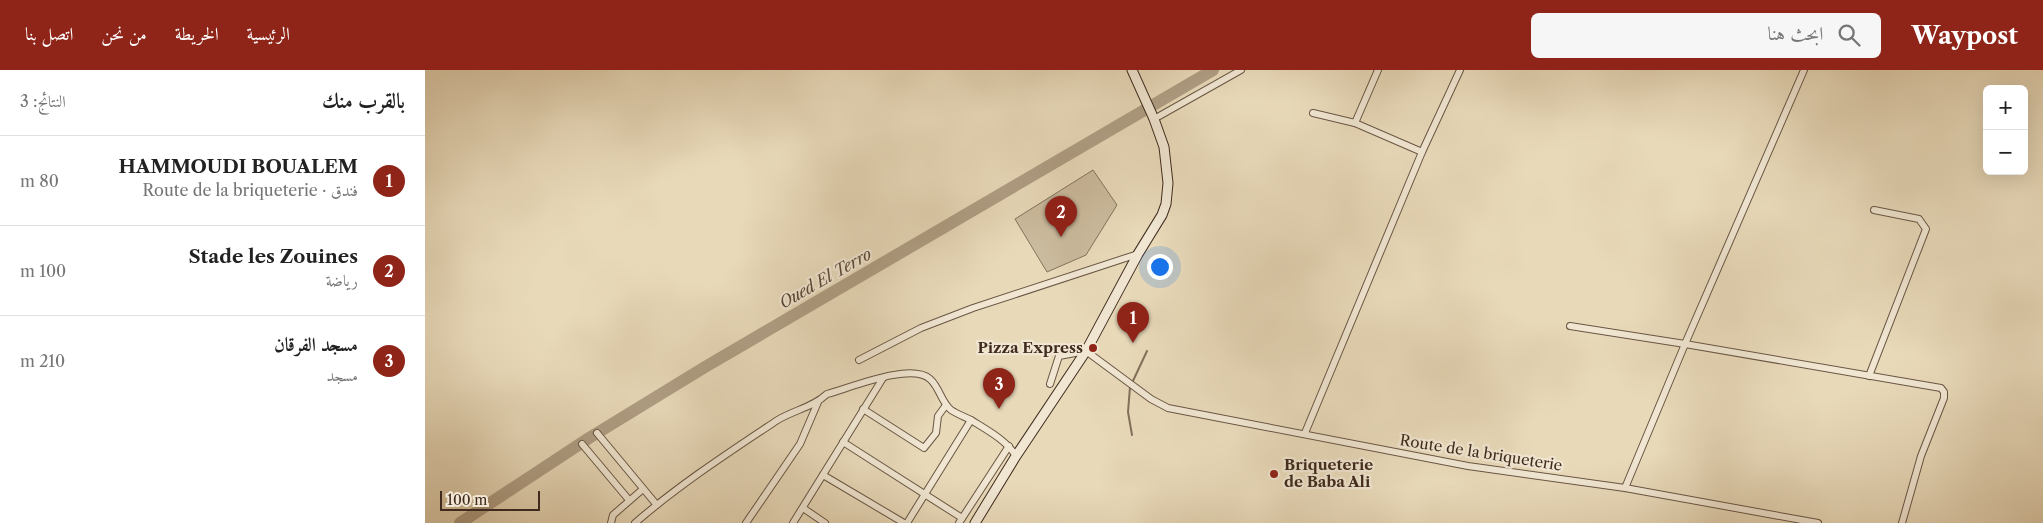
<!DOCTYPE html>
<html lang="ar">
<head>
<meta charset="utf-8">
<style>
  :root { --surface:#fff; --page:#f6f6f6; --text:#222; --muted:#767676; --line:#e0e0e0; --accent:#8f2418 }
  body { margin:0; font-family:"Libre Caslon Text",Amiri,serif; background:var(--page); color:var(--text); direction:rtl }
  .controls { position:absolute; right:15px; top:15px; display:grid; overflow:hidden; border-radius:8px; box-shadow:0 5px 20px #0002 }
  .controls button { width:45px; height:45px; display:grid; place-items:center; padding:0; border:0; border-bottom:1px solid var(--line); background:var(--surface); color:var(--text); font:25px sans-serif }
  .scale { position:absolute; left:15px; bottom:12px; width:100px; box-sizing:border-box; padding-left:5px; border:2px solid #3f2a1d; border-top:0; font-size:14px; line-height:18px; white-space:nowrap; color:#3f2a1d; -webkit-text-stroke:4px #f0e6d2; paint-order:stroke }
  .you { position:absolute; left:734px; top:196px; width:18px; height:18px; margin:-12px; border:4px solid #fff; border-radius:50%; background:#1a73e8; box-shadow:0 0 0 8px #1a73e833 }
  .badge { display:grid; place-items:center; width:32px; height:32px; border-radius:50%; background:var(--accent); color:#fff; font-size:16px; font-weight:700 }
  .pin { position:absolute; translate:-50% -41px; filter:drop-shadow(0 1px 2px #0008) }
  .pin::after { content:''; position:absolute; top:26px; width:18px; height:15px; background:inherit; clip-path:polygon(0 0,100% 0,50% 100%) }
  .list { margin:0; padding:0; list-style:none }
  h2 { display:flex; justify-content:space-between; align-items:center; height:65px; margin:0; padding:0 20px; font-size:21px }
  h2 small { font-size:16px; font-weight:400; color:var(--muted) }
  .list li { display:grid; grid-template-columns:32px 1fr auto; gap:15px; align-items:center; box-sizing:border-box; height:90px; padding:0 20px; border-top:1px solid var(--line) }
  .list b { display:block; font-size:19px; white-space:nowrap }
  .list p { margin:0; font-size:16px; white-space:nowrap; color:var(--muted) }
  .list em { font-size:16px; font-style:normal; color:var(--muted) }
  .icon { flex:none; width:28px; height:28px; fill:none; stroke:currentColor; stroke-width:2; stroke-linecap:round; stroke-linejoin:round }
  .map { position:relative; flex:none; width:1618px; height:453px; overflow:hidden; direction:ltr }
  header { display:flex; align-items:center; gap:30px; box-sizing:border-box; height:70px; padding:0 25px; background:var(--accent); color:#fff }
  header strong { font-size:24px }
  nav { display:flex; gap:28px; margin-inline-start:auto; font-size:18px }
  .search { width:350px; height:45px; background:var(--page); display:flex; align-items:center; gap:12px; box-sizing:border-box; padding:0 18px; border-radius:8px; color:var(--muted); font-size:19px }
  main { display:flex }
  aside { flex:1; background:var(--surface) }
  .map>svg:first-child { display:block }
</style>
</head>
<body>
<header>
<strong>Waypost</strong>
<div class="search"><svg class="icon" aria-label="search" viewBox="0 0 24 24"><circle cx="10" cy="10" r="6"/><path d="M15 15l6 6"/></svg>ابحث هنا</div>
<nav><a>الرئيسية</a><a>الخريطة</a><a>من نحن</a><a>اتصل بنا</a></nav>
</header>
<main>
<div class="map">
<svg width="1618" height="453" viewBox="0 0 1618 453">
  <rect width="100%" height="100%" fill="#e8d9b9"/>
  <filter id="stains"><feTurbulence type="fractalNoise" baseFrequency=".004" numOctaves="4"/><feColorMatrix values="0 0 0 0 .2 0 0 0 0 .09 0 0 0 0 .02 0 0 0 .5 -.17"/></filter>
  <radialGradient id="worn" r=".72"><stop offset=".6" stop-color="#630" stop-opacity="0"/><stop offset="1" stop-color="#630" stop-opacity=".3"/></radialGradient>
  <polygon fill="#cbbb9e" stroke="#85725e" points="668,100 692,135 661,185 622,202 590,149"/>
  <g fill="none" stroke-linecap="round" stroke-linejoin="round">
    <g stroke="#82705b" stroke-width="2">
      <polyline points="707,313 722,281"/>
      <polyline points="705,317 703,342 707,365"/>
    </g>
    <polyline stroke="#af9e84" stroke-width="12" points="35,453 164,368 280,297 788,0"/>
    <g stroke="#695644" stroke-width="8">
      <g id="minor">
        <polyline points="888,43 930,53 997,82"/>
        <polyline points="729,49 816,0"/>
        <polyline points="930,53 953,0"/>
        <polyline points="1145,256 1260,274 1516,318 1519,322 1519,328 1496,386 1477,453"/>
        <polyline points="434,290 496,258 548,238 713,184"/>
        <polyline points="1444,306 1501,159 1494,149 1449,140"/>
        <polyline points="625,314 634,286 661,281 726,329 743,338 1043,396 1200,418 1393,453"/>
        <polyline points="438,339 499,378 511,363 513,346 521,335"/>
        <polyline points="172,363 231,434"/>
        <polyline points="880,363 997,82 1035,0"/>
        <polyline points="418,372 537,448"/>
        <polyline points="157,374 204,430"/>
        <polyline points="398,405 479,453"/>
        <polyline points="1200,418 1260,274 1379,0"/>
        <polyline points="378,438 400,453"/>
        <polyline points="186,453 188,445 218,419"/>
        <path d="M210,453C254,415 303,383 351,351C368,340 387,338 402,324C425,318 486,292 505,309C515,318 516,332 526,340C532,344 540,347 546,350C562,360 581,370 591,386"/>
        <polyline points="321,453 375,374 393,332"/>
        <polyline points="368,453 458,308"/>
        <polyline points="482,453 546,350"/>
        <polyline points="534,453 584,376"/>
      </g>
    </g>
    <g stroke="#3f2a1d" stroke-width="11">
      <polyline id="secondary" points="550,453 591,386 661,281 713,184 737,145 741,134 743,113 739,77 729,49 707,0"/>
    </g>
    <use href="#minor" stroke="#f0e6d2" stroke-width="6"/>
    <use href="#secondary" stroke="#f0e6d2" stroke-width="9"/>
  </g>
  <g fill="#8f2418" stroke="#f0e6d2" stroke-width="2">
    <circle cx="668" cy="278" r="5"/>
    <circle cx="849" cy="404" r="5"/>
  </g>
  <g text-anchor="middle" stroke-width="4.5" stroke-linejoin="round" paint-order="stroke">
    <g font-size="15" font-weight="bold" fill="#3f2a1d" stroke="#f0e6d2" text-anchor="end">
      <text x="658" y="283">Pizza Express</text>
      <text x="859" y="400" text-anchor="start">Briqueterie<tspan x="859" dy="17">de Baba Ali</tspan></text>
    </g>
    <g font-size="15" fill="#3f2a1d" stroke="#f0e6d2">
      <text transform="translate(1056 383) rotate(9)" y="5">Route de la briqueterie</text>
    </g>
    <g font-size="16" font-style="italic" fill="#5b4737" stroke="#f0e6d2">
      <text transform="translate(400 208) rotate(-30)" y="6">Oued El Terro</text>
    </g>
  </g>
  <rect width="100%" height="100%" filter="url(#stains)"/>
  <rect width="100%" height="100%" fill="url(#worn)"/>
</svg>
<div class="controls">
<button>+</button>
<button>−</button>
</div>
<div class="scale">100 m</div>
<div class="you"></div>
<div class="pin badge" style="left:708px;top:273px">1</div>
<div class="pin badge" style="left:636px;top:167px">2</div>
<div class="pin badge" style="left:574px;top:339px">3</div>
</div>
<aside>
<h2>بالقرب منك<small>النتائج: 3</small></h2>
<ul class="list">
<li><span class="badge">1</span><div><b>HAMMOUDI BOUALEM</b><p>فندق · Route de la briqueterie</p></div><em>80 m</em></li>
<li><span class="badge">2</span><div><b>Stade les Zouines</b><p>رياضة</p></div><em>100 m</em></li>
<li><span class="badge">3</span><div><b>مسجد الفرقان</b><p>مسجد</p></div><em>210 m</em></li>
</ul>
</aside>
</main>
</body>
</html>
